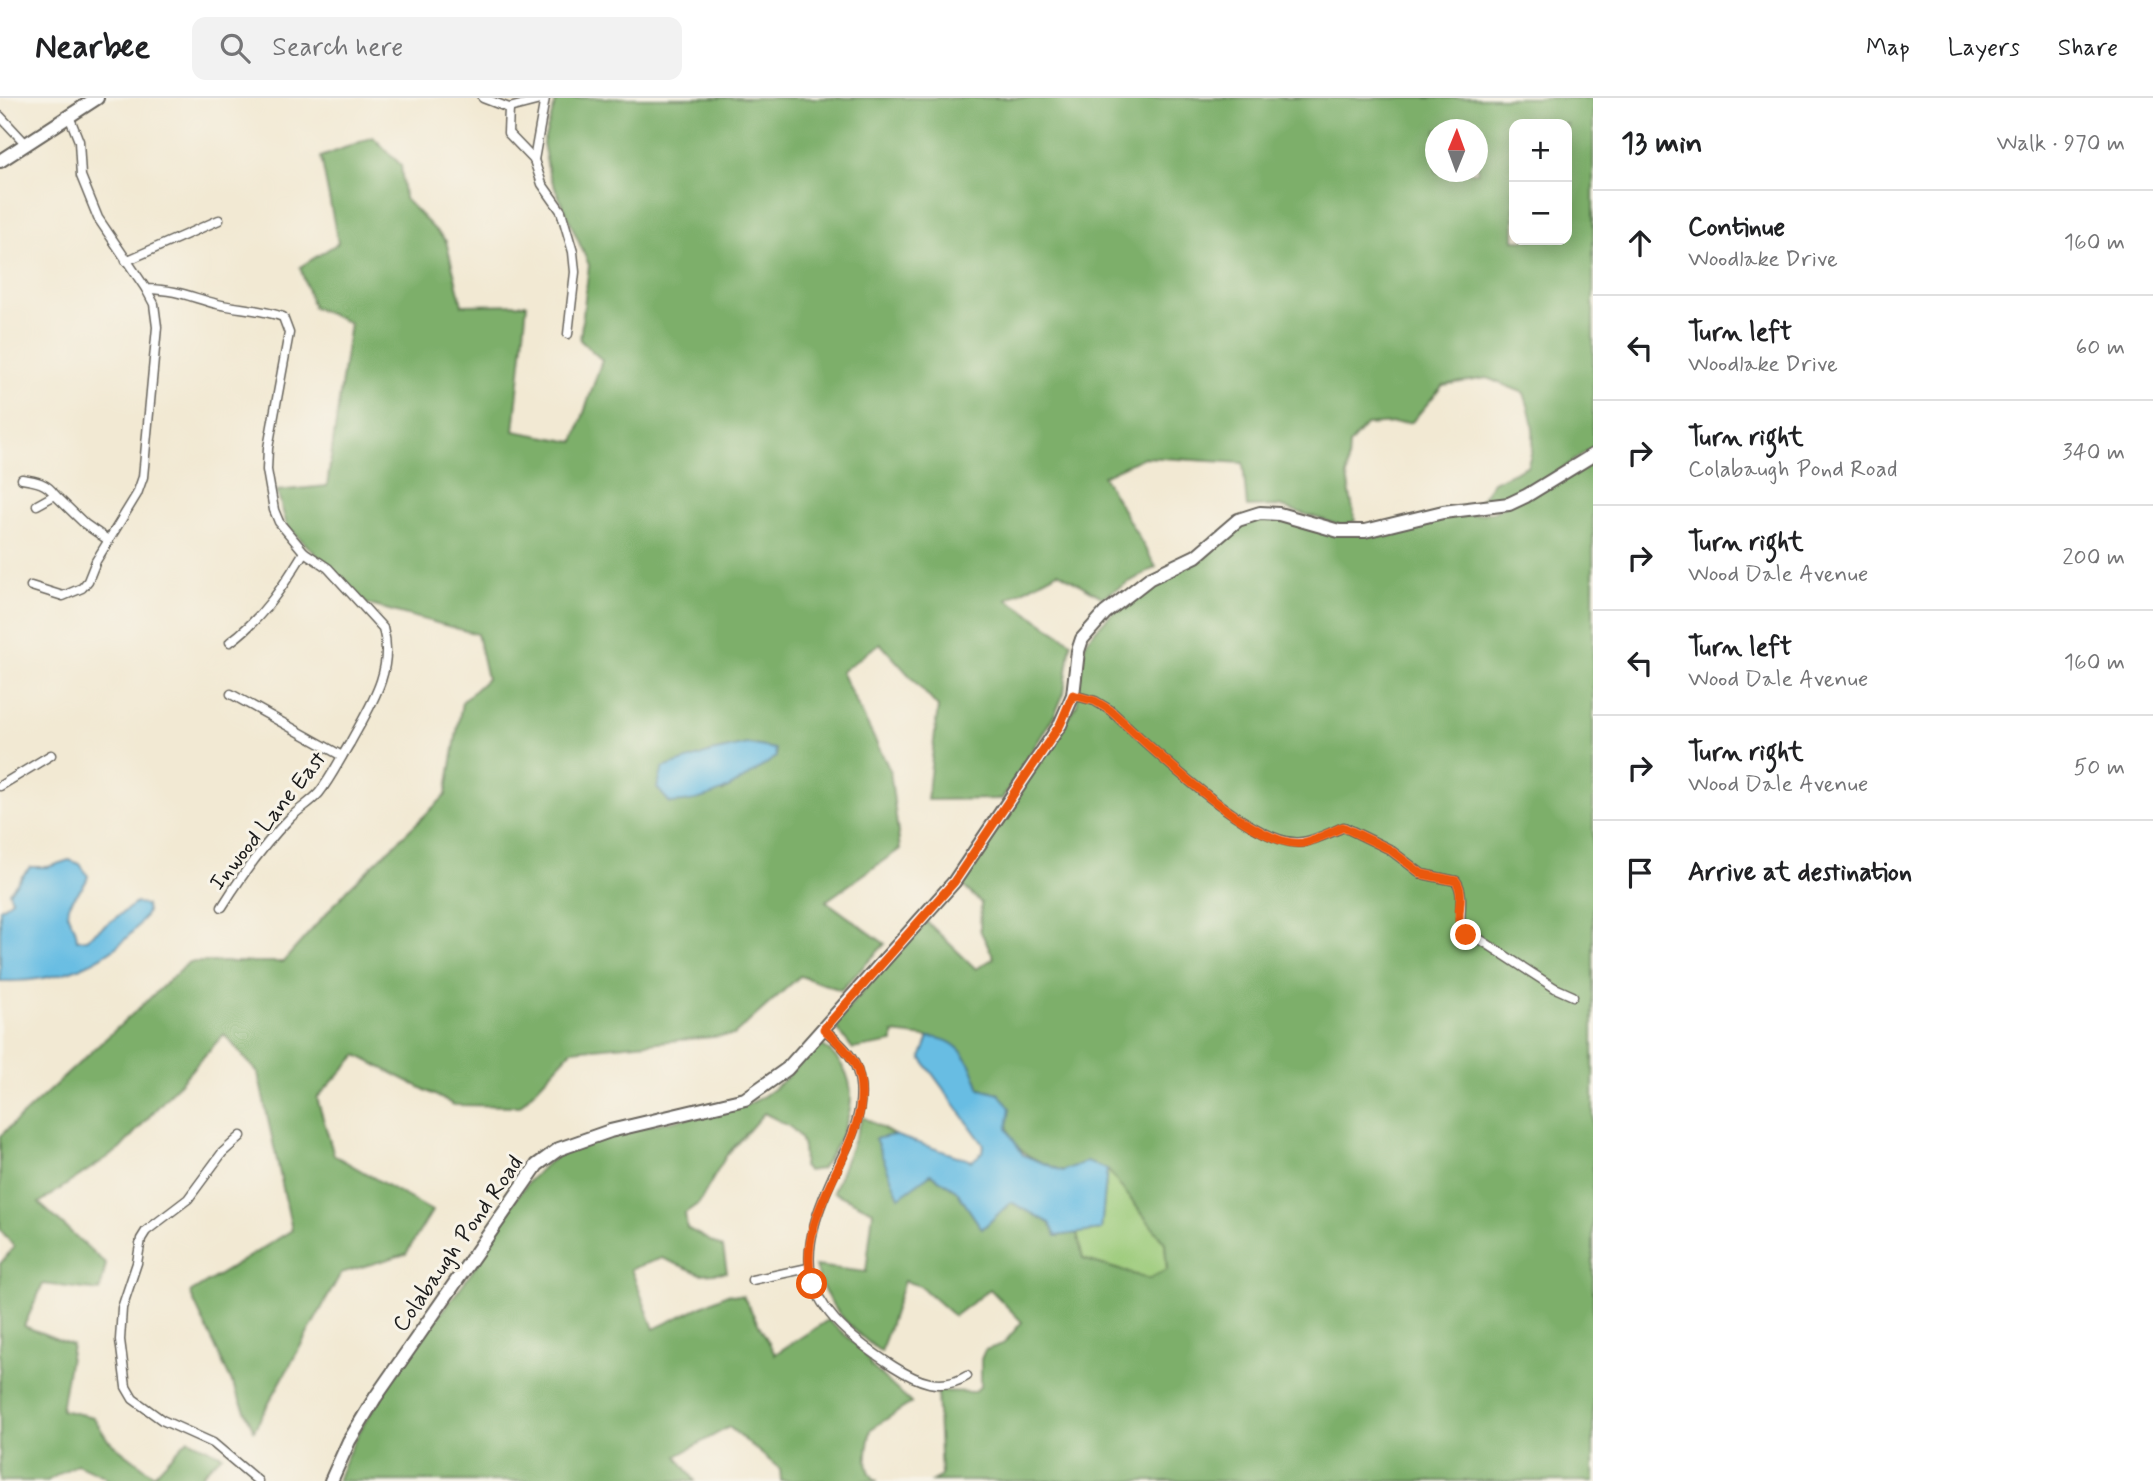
<!DOCTYPE html>
<html lang="en">
<head>
<meta charset="utf-8">
<style>
  :root { --surface:#fff; --page:#f2f2f2; --text:#202124; --muted:#757577; --line:#e0e0e0 }
  body { margin:0; font-family:Mynerve,sans-serif; background:var(--page); color:var(--text) }
  .controls { position:absolute; right:21px; top:21px; display:grid; overflow:hidden; border-radius:14px; box-shadow:0 4px 18px #0003 }
  .controls button { width:63px; height:63px; display:grid; place-items:center; padding:0; border:0; border-bottom:2px solid var(--line); background:var(--surface); color:var(--text); font:35px sans-serif }
  .compass { position:absolute; left:1425px; top:21px; width:63px; height:63px; border-radius:50%; background:var(--surface); box-shadow:0 4px 18px #0003; rotate:1deg }
  .stop { position:absolute; width:21px; height:21px; margin:-16px; border:5px solid #ea580c; border-radius:50%; background:#fff }
  .stop.end { background:#ea580c; border-color:#fff; box-shadow:0 2px 7px #0008 }
  .list { margin:0; padding:0; list-style:none }
  h2 { display:flex; justify-content:space-between; align-items:center; height:91px; margin:0; padding:0 28px; font-size:30px }
  h2 small { font-size:23px; font-weight:400; color:var(--muted) }
  .list li { display:grid; grid-template-columns:46px 1fr auto; gap:21px; align-items:center; box-sizing:border-box; height:105px; padding:0 28px; border-top:2px solid var(--line) }
  .list b { display:block; font-size:26px; white-space:nowrap }
  .list p { margin:0; font-size:23px; white-space:nowrap; color:var(--muted) }
  .list em { font-size:23px; font-style:normal; color:var(--muted) }
  .icon { flex:none; width:38px; height:38px; fill:none; stroke:currentColor; stroke-width:2; stroke-linecap:round; stroke-linejoin:round }
  .map { position:relative; flex:none; width:1593px; height:1383px; overflow:hidden }
  header { display:flex; align-items:center; gap:42px; box-sizing:border-box; height:98px; padding:0 35px; background:var(--surface); border-bottom:2px solid var(--line) }
  header strong { font-size:33px }
  nav { display:flex; gap:38px; margin-inline-start:auto; font-size:24px }
  .search { width:490px; height:63px; background:var(--page); display:flex; align-items:center; gap:18px; box-sizing:border-box; padding:0 24px; border-radius:14px; color:var(--muted); font-size:26px }
  main { display:flex }
  aside { flex:1; background:var(--surface) }
  .map>svg:first-child { display:block }
</style>
</head>
<body>
<header>
<strong>Nearbee</strong>
<div class="search"><svg class="icon" aria-label="search" viewBox="0 0 24 24"><circle cx="10" cy="10" r="6"/><path d="M15 15l6 6"/></svg>Search here</div>
<nav><a>Map</a><a>Layers</a><a>Share</a></nav>
</header>
<main>
<div class="map">
<svg width="1593" height="1383" viewBox="0 0 1593 1383">
  <rect width="100%" height="100%" fill="#f7f3e8"/>
  <filter id="ink" filterUnits="userSpaceOnUse"><feTurbulence type="fractalNoise" baseFrequency=".0143" numOctaves="2"/><feDisplacementMap in="SourceGraphic" scale="14" xChannelSelector="R" yChannelSelector="G"/><feConvolveMatrix kernelMatrix="1 2 1 2 8 2 1 2 1" color-interpolation-filters="sRGB"/></filter>
  <filter id="wash" filterUnits="userSpaceOnUse"><feTurbulence type="fractalNoise" baseFrequency=".00686" numOctaves="4" result="noise"/><feDisplacementMap in="SourceGraphic" scale="28" xChannelSelector="R" yChannelSelector="G"/><feGaussianBlur stdDeviation="1.57" result="paint"/><feColorMatrix in="noise" values="0 0 0 0 0 0 0 0 0 0 0 0 0 0 0 0 0 1.4 0 .05"/><feComposite in="paint" operator="in"/></filter>
  <g filter="url(#wash)">
    <rect width="100%" height="100%" fill="#f2e9d3"/>
    <polygon fill="#9ccb7a" stroke="#5c744b" stroke-width="2" points="1107,1071 1165,1145 1167,1172 1149,1181 1082,1161 1077,1135 1101,1132"/>
    <g fill="#7daf6a" stroke="#4c6643" stroke-width="2" fill-rule="evenodd">
      <path d="M557,0H1593V349C1560,371 1521,407 1479,404L1493,384L1527,368C1538,341 1533,321 1524,295L1487,280L1443,287L1412,324L1366,327L1349,347L1347,379L1355,423L1343,428L1279,408L1247,409L1243,365L1144,359L1103,378L1156,469L1102,499L1058,474L1007,501L1071,544L1064,595L1055,616L1002,701L927,702L938,609L880,545L841,574L890,672L900,751L826,803L885,846L841,892L800,878L734,937L572,952L520,1008L454,1007L357,957L317,1000L334,1057L432,1113L406,1156L341,1175L254,1332L190,1195L292,1132L258,975L224,936L120,1051L39,1105L106,1166L100,1193L43,1186L24,1228L72,1247L61,1312L93,1319L108,1342L154,1377L188,1341L222,1357L202,1376V1383H108L104,1378L77,1366L47,1383H0V1166L14,1149L0,1131V1038L189,864H283L349,790L446,697L462,604L487,581L477,536L367,506L287,428L277,393L327,388L350,225L313,209L300,169L338,145L321,59L373,39L401,67L404,100L446,143L462,207L527,206L514,333L574,344L602,262L580,242L589,167L549,76L543,45ZM1514,26H1567V142H1514ZM1436,32H1478V74H1436ZM748,646L775,651L776,659L722,694L711,654Z"/>
      <path d="M1593,362V1383H932L941,1378L937,1293L974,1294L981,1288V1261L985,1252L1003,1246L1022,1224L990,1191L954,1218L920,1188L904,1183L881,1254C850,1231 825,1207 815,1168L866,1174L873,1113L833,1094L863,1019L894,1037L875,1041L956,1092L982,1131L1011,1104L1050,1125L1056,1138L1077,1135L1083,1161L1149,1181L1167,1172L1165,1145L1107,1071L1086,1064L1062,1073C1012,1053 1011,1049 999,996L980,991C960,936 947,942 893,935V944L853,951L834,927L901,849L927,824L976,871L994,860L980,832L981,805L961,786L1077,606L1080,565L1087,541L1113,514L1157,481L1203,462L1219,443L1243,425L1266,418L1325,435L1493,414Z"/>
      <path d="M819,945C870,979 852,1028 821,1071L808,1073L803,1069C807,1033 793,1030 764,1015L726,1058L699,1105L685,1115L687,1130L723,1150L727,1174L701,1176L662,1160L631,1171L654,1231L727,1196L743,1198L775,1256L828,1222L864,1253L871,1268L911,1305L871,1331C868,1347 861,1372 877,1383H781L780,1371L729,1329L677,1358L695,1383H337C363,1309 425,1239 471,1175C497,1137 518,1081 559,1057C594,1037 656,1026 696,1018C717,1014 738,1012 757,1002C782,988 800,965 819,945Z"/>
    </g>
    <g fill="#67bde3" stroke="#426c80" stroke-width="2">
      <path d="M748,646L775,651L776,659C740,684 714,704 670,705L657,690L663,670L711,654Z"/>
      <path d="M69,762L80,766L88,778C86,791 65,803 68,817C71,827 76,825 77,842L86,841L136,805L146,807L147,815C116,864 57,885 0,883V811L12,802L9,794L30,769H48Z"/>
      <path d="M929,939C962,941 970,964 980,991L999,996L1010,1010L1007,1031L1023,1057L1062,1073L1086,1064L1107,1071L1101,1132L1056,1138L1050,1125L1011,1104L982,1131L956,1092L931,1076L899,1099L875,1041L894,1037L972,1063L983,1054L984,1047L921,960Z"/>
    </g>
  </g>
  <g filter="url(#ink)">
    <g fill="none" stroke-linecap="round" stroke-linejoin="round">
      <g stroke="#67645c" stroke-width="11">
        <g id="street">
          <polyline points="483,0 509,10 508,35 534,62 542,86 561,113 573,154 575,174 568,236"/>
          <polyline points="509,10 544,1"/>
          <polyline points="0,18 26,46"/>
          <path d="M69,18L79,43L81,78L98,120L146,191C179,192 187,198 217,206C239,211 261,211 283,219L289,235L268,350L267,372L274,412L279,424L304,454L328,470L383,530C395,573 370,608 350,645C340,661 331,680 319,695C311,704 299,711 290,720C264,746 242,777 222,809"/>
          <polyline points="534,62 545,0"/>
          <polyline points="126,163 219,122"/>
          <path d="M22,381C36,383 47,385 55,397L37,407"/>
          <polyline points="55,397 85,426 108,442"/>
          <polyline points="31,488 63,498 82,490 88,483 96,463 137,396 143,379 157,229 154,206 146,191"/>
          <path d="M230,544C262,521 284,487 304,454"/>
          <polyline points="231,596 342,658"/>
          <path d="M1073,597L1095,603L1110,612C1145,644 1256,753 1303,744C1316,742 1331,734 1344,729L1389,751L1422,776L1456,783C1466,797 1457,819 1462,835L1481,842L1555,890L1573,898"/>
          <polyline points="0,688 51,657"/>
          <path d="M824,931C837,943 852,955 857,972C866,999 856,1031 844,1055C793,1158 790,1202 893,1268C918,1284 941,1294 967,1278"/>
          <polyline points="241,1038 222,1055 188,1101 146,1133 141,1141 137,1165 122,1210 120,1242 126,1289 133,1301 162,1322 213,1345 258,1383"/>
          <polyline points="752,1182 808,1170"/>
        </g>
      </g>
      <g stroke="#67645c" stroke-width="16">
        <g id="secondary">
          <polyline points="0,63 97,0"/>
          <polyline points="331,1383 349,1343 375,1300 537,1067 559,1051 610,1033 745,1001 787,971 954,784 1060,627 1073,597 1078,553 1082,541 1105,515 1150,480 1196,458 1238,422 1260,415 1279,416 1339,433 1365,433 1443,414 1509,406 1526,398 1593,357"/>
        </g>
      </g>
      <use href="#street" stroke="#fff" stroke-width="8"/>
      <use href="#secondary" stroke="#fff" stroke-width="12"/>
    </g>
  </g>
  <g fill="none" stroke-linecap="round" stroke-linejoin="round" filter="url(#ink)">
    <path stroke="#ea580c" stroke-width="9" d="M812,1186C792,1105 879,1044 858,973C852,956 837,943 824,931L954,784L1060,627L1073,597L1095,603L1110,612C1145,644 1256,753 1303,745C1316,742 1331,734 1343,729L1389,751L1422,776L1456,783C1468,799 1450,822 1466,837"/>
  </g>
  <g text-anchor="middle" stroke-width="6" stroke-linejoin="round" paint-order="stroke">
    <g font-size="23" fill="#1c1c1c" stroke="#f7f3e8">
      <text transform="translate(267 722) rotate(-51)" y="8">Inwood Lane East</text>
      <text transform="translate(457 1145) rotate(-55)" y="8">Colabaugh Pond Road</text>
    </g>
  </g>
</svg>
<div class="controls">
<button>+</button>
<button>−</button>
</div>
<svg class="compass" viewBox="-18 -18 36 36"><path d="M0-13l5 13h-10z" fill="#e53935"/><path d="M0 13l5-13h-10z" fill="#757577"/></svg>
<div class="stop" style="left:812px;top:1186px"></div>
<div class="stop end" style="left:1466px;top:837px"></div>
</div>
<aside>
<h2>13 min<small>Walk · 970 m</small></h2>
<ul class="list">
<li><svg class="icon" aria-label="ahead" viewBox="0 0 24 24"><path d="M12 20V5M6 11l6-6 6 6"/></svg><div><b>Continue</b><p>Woodlake Drive</p></div><em>160 m</em></li>
<li><svg class="icon" aria-label="left" viewBox="0 0 24 24"><path d="M17 20v-9H6M10 6l-5 5 5 5"/></svg><div><b>Turn left</b><p>Woodlake Drive</p></div><em>60 m</em></li>
<li><svg class="icon" aria-label="right" viewBox="0 0 24 24"><path d="M7 20v-9h11M14 6l5 5-5 5"/></svg><div><b>Turn right</b><p>Colabaugh Pond Road</p></div><em>340 m</em></li>
<li><svg class="icon" aria-label="right" viewBox="0 0 24 24"><path d="M7 20v-9h11M14 6l5 5-5 5"/></svg><div><b>Turn right</b><p>Wood Dale Avenue</p></div><em>200 m</em></li>
<li><svg class="icon" aria-label="left" viewBox="0 0 24 24"><path d="M17 20v-9H6M10 6l-5 5 5 5"/></svg><div><b>Turn left</b><p>Wood Dale Avenue</p></div><em>160 m</em></li>
<li><svg class="icon" aria-label="right" viewBox="0 0 24 24"><path d="M7 20v-9h11M14 6l5 5-5 5"/></svg><div><b>Turn right</b><p>Wood Dale Avenue</p></div><em>50 m</em></li>
<li><svg class="icon" aria-label="arrive" viewBox="0 0 24 24"><path d="M6 21V4h12l-3 4 3 4H6"/></svg><div><b>Arrive at destination</b></div></li>
</ul>
</aside>
</main>
</body>
</html>
